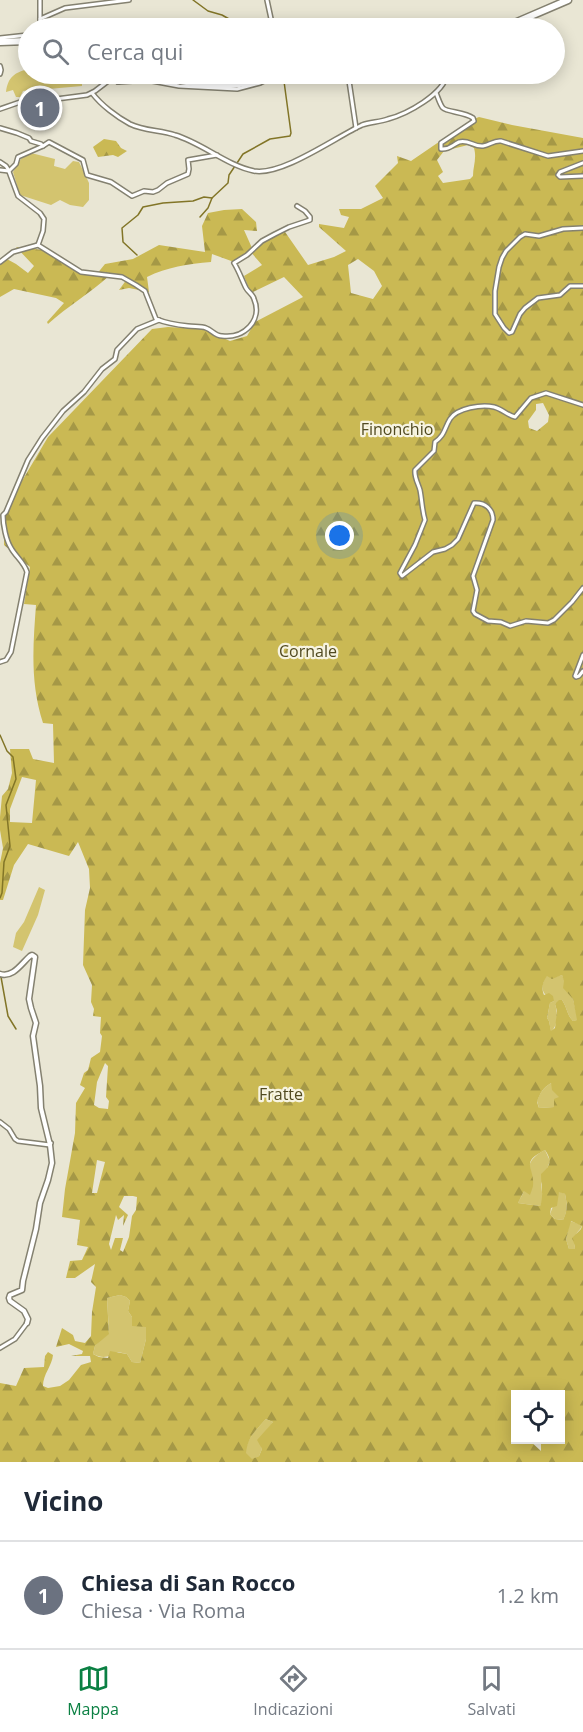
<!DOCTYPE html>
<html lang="it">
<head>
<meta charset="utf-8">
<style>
  :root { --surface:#fff; --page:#f2f2f3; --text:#1f2937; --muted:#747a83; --line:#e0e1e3; --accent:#0b8043 }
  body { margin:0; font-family:"Open Sans",sans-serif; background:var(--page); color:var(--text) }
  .controls { position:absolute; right:18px; bottom:18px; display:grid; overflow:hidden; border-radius:0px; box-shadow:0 3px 15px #0003 }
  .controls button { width:54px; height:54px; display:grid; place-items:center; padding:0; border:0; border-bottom:2px solid var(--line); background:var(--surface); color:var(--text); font:30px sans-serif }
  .you { position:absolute; left:340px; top:536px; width:21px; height:21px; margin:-15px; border:4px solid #fff; border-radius:50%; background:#1a73e8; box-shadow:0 0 0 9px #1a73e833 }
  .badge { display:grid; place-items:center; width:39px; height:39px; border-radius:50%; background:var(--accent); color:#fff; font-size:20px; font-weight:700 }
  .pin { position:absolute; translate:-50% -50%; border:3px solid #fff; box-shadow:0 2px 6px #0006 }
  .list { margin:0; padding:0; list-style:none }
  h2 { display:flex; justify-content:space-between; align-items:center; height:78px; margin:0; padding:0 24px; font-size:26px }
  h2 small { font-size:20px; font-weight:400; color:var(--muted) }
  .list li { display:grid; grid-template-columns:39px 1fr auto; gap:18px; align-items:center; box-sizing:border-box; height:108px; padding:0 24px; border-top:2px solid var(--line) }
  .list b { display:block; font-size:22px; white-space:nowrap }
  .list p { margin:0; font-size:20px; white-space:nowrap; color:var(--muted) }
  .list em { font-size:20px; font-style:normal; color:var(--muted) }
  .icon { flex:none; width:33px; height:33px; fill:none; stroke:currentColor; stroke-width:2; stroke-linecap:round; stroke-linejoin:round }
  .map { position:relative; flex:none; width:583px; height:1462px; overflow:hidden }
  .search { position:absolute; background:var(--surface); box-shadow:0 3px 15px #0003; left:18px; right:18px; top:18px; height:66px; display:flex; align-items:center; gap:15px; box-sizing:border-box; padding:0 21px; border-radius:33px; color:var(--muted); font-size:22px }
  .sheet { height:186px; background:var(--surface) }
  nav { display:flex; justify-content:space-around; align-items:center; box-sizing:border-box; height:84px; border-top:2px solid var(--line); background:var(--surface); font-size:16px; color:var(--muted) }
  nav a { display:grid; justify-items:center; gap:3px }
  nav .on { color:var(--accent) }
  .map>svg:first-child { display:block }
</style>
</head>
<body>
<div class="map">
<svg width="583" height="1462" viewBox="0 0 583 1462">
  <defs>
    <pattern id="forest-firs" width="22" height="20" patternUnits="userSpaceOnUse" patternTransform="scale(1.5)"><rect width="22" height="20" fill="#cab954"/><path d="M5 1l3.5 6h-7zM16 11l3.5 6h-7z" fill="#a59846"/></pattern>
  </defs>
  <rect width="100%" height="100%" fill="#e9e6d4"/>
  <g fill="#d3c46f">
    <path d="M28,69V74H85L86,83H82V86L48,89L47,95L43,96L40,93L31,97L30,90L23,91L20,97H16L13,90L6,92C8,77 14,73 28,69Z"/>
    <polygon points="31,153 55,159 54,166 65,169 73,161 79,162 89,183 89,200 83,207 70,205 60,200 51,205 20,195 13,172 21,159"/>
    <polygon points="39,887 45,890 38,915 22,951 13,947 16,933 24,922"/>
    <path d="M547,975L555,977L562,975L573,999L578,1020L573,1021C567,1015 567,1007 562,1000L555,1004C558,1013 558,1025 551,1032L549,1021L547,1018L550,1003L554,1001C542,994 539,988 547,975Z"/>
    <path d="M551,1083L560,1097L554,1107L539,1108L537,1101C540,1093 543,1088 551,1083Z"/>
    <path d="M545,1150L550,1161L541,1184L543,1200L540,1206L518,1203C520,1198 523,1195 524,1190C531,1171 523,1161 545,1150Z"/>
    <path d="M559,1191L565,1194C567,1204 568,1210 563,1220L555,1219L550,1214Z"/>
    <path d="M570,1221L582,1225C581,1230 578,1230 576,1235C574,1240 575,1244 575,1249H569L566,1239Z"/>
    <path d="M120,1295L126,1297L130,1301L128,1311L132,1317V1325L146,1326V1339L140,1363L132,1362L127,1354L118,1352C109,1357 103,1359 93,1354L95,1346L109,1333L107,1298Z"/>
    <path d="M266,1419L273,1422C267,1431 257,1437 262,1449L259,1456L252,1460L245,1453C248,1437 256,1430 266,1419Z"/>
    <path d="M10,1427L13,1428L14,1436L12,1438L18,1440L16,1448L11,1451L4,1448C2,1441 4,1437 8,1432L7,1428Z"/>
  </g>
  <g fill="url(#forest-firs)" fill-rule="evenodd">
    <path d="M479,117L512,125L583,138V1462H0V1383L16,1386L24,1368L44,1367L45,1356L48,1352L53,1355C52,1366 43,1374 43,1386L48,1388L60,1386L69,1380L81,1365L91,1362L90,1356H71L82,1354L83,1351L69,1344L56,1347L62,1328L73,1335L75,1341L85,1343L91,1336L92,1312L96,1287L91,1282L95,1264L75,1278H66L70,1261L82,1260L88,1247L77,1245L80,1220L62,1217L65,1189L75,1133L76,1103L85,1088L80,1085L84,1073L88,1070L91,1058L100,1052L102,1036L100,1033L101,1017L93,1016L94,1009L91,1002L92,985L83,965L85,910L90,888L89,869L78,842L69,856L28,844L14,865L3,900H0V863L3,848L0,830V817L2,796L8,789L12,773L10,749H29L33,759L54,763L53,724L43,723C30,683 33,646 36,605L24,604L30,567L4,545V517L19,486L48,437L152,329L168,327L203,329L230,341L247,336L255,322L303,297L284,277L251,293L244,276L262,265L250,251L234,262L212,254L211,262C188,264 167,267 147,277L149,292L129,288L119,290L127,279L109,276C90,293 68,306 48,324L47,322L64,303L56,298L14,289L0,297V262L5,258L16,264L28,273L34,266L16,247L44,250L82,274L96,275L105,264L133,259L159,245L205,252L202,226L208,213L224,210L242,209L256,222L257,231L244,230L252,248L283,229L308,265L334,257L346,251L319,227V224L344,228L349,217L341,215L339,209H361L383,198L375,186L398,163L397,156L411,161L471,120ZM468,145L474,148C477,159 473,166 473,176L470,179L443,183L438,176L443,172L437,160L444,151ZM358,259L374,271L382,286L373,299L351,293L348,265ZM543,403L549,415L548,422L537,431L529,428L528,421L536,410V404ZM22,777L36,780L32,823L10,822V809ZM562,975L564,981L563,988L573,999L577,1020L573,1021C567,1015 567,1007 562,1000H559L555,1004L557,1011L555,1028L551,1031L549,1021L547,1018L550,1003L554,1001L553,996L549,993L544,995C541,988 543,982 547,976L552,979ZM105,1063L108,1066L106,1097L109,1101L108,1109L99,1108L94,1105L97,1082ZM551,1083L552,1090L559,1097L554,1099V1107L539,1108L537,1102C540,1093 543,1088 551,1083ZM545,1150C552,1160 551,1166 541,1174C541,1184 544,1197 540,1206L518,1203L524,1191L530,1195C530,1195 533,1187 533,1186C535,1167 519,1163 545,1150ZM97,1160L105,1162L97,1193H92ZM559,1192L565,1194C567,1204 568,1210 563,1220L555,1219L550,1214L551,1208L557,1206ZM124,1196H133L137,1197L136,1210L132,1216L129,1237L123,1252L120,1250L123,1238H115L111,1250L109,1244L116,1215L118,1220L124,1215L123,1226L128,1215L119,1207ZM571,1221L582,1226L581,1229L572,1238L575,1246V1249H569L566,1239ZM120,1295L126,1297L130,1301L128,1311L132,1317V1326L146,1327V1339L140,1363L132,1362L127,1354L110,1351L108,1358L99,1357L93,1354L95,1346L109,1334L107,1298ZM521,1390L536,1394H560V1440H541V1451L529,1440H516V1394H521ZM266,1419L273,1422L257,1440L262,1449L259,1456L252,1459L246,1453C248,1437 255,1431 266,1419Z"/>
    <polygon points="104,139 116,141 121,148 127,151 118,157 113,155 98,157 93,147"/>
  </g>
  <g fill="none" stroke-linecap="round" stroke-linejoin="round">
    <g stroke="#827527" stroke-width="1.5">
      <polyline points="193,0 208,11 222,15 245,28"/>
      <polyline points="200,217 208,208 212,198 228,183 229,175 243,154 270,139 290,136 291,133 283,74"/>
      <polyline points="137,255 123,242 122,228 138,215 143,207 163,203 193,201 204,197 212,198"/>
      <polyline points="0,735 7,751 13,757 16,779 6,805 10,846 4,862 2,893 0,898"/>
      <polyline points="1,977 8,1016 16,1029"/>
    </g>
    <g stroke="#848170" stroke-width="6">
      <g id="minor">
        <polyline points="40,0 40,28"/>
        <polyline points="267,0 273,28"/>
        <polyline points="40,19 65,8 129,0"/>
        <polyline points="0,38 28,35"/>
        <polyline points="22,44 26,46 28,51"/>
        <polyline points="0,66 1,70 0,74"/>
        <polyline points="112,74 112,78 118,82 122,80 123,74"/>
        <polyline points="348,74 356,128"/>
        <polyline points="118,82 147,80 179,86 237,89 260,83 278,74"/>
        <path d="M92,93C101,105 117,117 130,124C144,131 161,130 175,135C202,143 226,165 254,171C282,176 336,137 362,125C370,122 380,122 388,119C407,114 444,94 447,74"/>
        <path d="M436,93C438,97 440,105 443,108C447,112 465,112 473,118L474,121L441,143V149C450,150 452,145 459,142C468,139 474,147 483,146C490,145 494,140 501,141L548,156L583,151"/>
        <polyline points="0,109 26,100 41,101 87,95 95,91 112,78"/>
        <polyline points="0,128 17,133 29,138 31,141 41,144 43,146 18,157 16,164 9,171 0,170"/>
        <polyline points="43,146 49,142 83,160 87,175 111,182 132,196 144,191 153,192 158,190 167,183 188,174 189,169 188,160 217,155"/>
        <path d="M0,162L6,166L8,169L18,196L40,213L44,219L43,231L38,245L81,272L122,277L136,285L145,291L156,319C166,323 178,325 188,326C194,327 201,326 206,328C212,330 215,336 222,336C244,339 263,320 254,299C253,294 248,292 246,288C242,280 239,271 234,263L247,255L262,241L275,234L289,227L310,220V217L305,211L297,206"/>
        <polyline points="583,163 560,172 558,175 560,177 583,176"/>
        <polyline points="583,228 563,229 539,236 525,234 520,237 506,251 502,258 499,267 495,291 495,314 504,328 509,333 512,332 520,314 525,308 538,298 560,295 570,286 583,286"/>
        <polyline points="0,262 13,252 38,245"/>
        <path d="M583,405L546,393L531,398L515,417C507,415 502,409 494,407C482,404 457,408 450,419C444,429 445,435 435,442L434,451L415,470C414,477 418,483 420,490C422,500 422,510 425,520L415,545L400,573L402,576L433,552L445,549L452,545L458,539L474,503C485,502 493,509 493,520L473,576L477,590L473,611L475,614L488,621L501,622L510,626L526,621L548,623L554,620L572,602L583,588"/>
        <polyline points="583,655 575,676 576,677 579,676 583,671"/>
        <path d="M0,662L6,660L11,652L27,572C24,562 16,557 11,548C6,540 3,525 3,515L6,512L28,460L42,438L63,411L84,392L102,369L115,359L117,350L137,329L159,320"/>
        <polyline points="0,1122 9,1129 15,1139 18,1141 50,1145 51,1143"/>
        <polyline points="0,1348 15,1339 27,1323"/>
      </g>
    </g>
    <g stroke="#848170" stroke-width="7">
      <path id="tertiary" d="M0,974C13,978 21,964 30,956L32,955L35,957L29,999L31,1008L36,1023L33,1036L40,1086L41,1108L50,1145L52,1163L48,1180L40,1203L36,1229L23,1281L22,1290L10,1295L9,1298L10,1301L24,1311L28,1319L27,1323"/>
    </g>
    <g stroke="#848170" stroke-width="9">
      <g id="primary">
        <polyline points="503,28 568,0"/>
        <polyline points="0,42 28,41"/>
        <path d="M148,74C186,83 235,94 271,74"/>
      </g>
    </g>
    <use href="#minor" stroke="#fff" stroke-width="3"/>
    <use href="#tertiary" stroke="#fff" stroke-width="4"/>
    <use href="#primary" stroke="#fff" stroke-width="6"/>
  </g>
  <g text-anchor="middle" stroke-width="4.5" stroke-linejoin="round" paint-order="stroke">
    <g font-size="16" fill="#514a20" stroke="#f7f4e1">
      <text x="397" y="435">Finonchio</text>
      <text x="308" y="657">Cornale</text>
      <text x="281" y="1100">Fratte</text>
    </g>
  </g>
</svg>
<div class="controls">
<button><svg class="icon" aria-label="locate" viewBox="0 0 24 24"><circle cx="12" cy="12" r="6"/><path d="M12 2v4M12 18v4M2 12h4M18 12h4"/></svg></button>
</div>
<div class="you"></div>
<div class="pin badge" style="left:40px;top:108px;background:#6b7280">1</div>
<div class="search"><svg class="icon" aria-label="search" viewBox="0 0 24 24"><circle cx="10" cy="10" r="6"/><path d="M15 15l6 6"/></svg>Cerca qui</div>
</div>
<section class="sheet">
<h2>Vicino<small></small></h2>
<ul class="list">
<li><span class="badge" style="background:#6b7280">1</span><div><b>Chiesa di San Rocco</b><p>Chiesa · Via Roma</p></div><em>1.2 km</em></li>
</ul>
</section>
<nav>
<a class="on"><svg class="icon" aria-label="map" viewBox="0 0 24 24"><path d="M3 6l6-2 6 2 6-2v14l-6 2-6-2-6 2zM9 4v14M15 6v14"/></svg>Mappa</a>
<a><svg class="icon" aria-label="directions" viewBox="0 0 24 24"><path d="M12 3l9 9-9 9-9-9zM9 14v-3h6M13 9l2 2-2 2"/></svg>Indicazioni</a>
<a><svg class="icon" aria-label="saved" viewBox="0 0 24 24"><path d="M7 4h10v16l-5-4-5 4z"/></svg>Salvati</a>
</nav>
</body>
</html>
